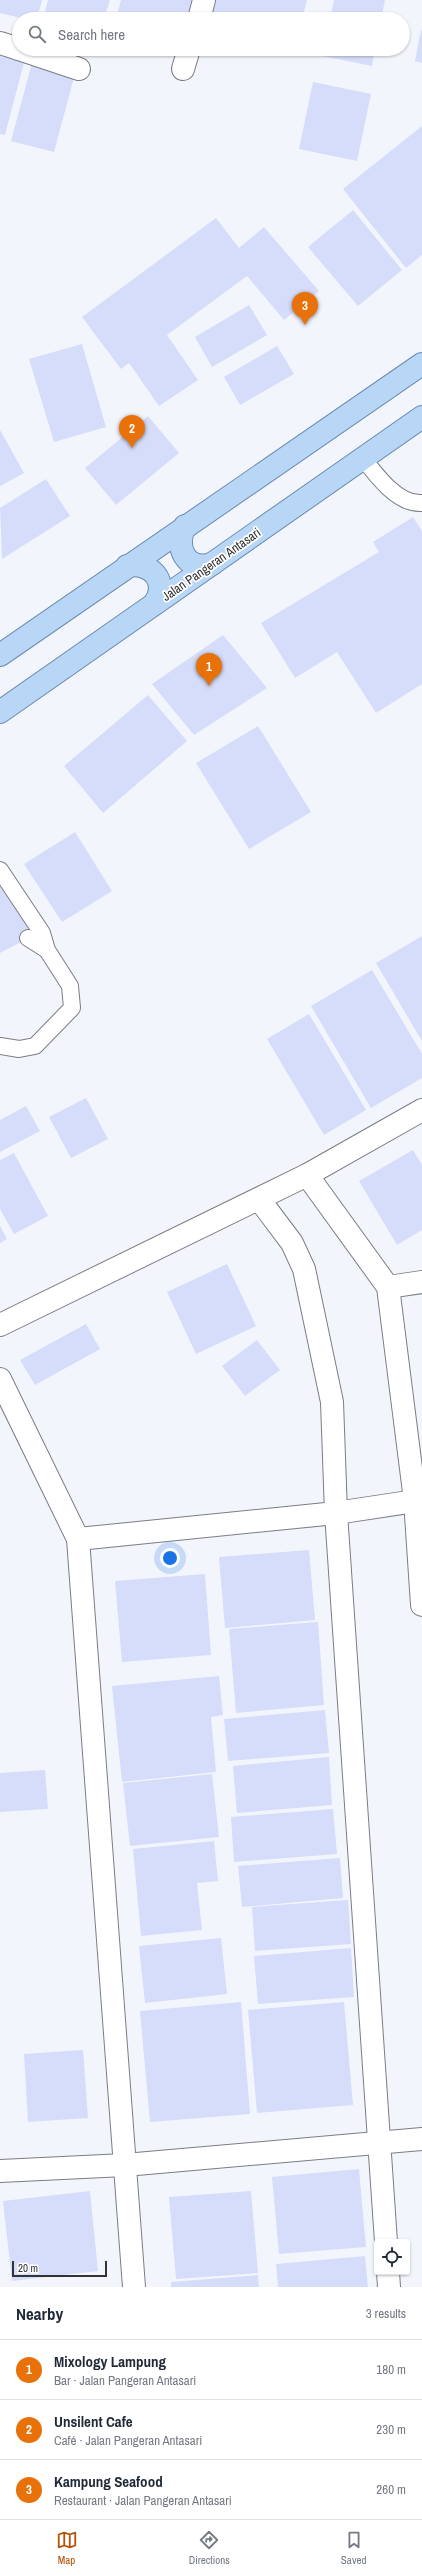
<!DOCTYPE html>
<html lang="en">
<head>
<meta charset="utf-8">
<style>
  :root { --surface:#fff; --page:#f2f2f3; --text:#1f2937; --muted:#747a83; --line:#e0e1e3; --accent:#b45309 }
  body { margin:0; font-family:"Archivo Narrow",sans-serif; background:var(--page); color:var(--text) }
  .controls { position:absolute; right:12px; bottom:12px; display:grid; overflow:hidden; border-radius:4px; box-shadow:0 1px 3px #0004 }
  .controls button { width:36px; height:36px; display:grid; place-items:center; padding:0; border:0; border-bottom:1px solid var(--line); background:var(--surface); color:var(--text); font:20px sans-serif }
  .scale { position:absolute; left:12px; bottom:10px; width:95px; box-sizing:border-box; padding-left:4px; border:2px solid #333336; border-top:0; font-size:11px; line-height:14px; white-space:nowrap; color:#333336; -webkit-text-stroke:3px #fff; paint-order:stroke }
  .you { position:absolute; left:170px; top:1558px; width:14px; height:14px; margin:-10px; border:3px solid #fff; border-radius:50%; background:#1a73e8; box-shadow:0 0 0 6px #1a73e833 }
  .badge { display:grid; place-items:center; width:26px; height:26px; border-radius:50%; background:var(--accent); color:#fff; font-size:13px; font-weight:700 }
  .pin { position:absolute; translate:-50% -33px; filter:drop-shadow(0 1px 2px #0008) }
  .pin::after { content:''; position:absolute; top:21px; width:14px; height:12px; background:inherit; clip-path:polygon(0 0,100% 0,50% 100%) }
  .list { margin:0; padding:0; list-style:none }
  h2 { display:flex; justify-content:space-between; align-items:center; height:52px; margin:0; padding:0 16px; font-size:17px }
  h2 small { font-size:13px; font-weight:400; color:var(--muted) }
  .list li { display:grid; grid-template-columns:26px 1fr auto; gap:12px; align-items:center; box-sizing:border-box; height:60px; padding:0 16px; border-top:1px solid var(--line) }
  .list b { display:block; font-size:15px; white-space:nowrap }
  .list p { margin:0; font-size:13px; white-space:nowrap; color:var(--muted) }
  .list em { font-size:13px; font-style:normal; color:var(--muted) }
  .icon { flex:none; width:22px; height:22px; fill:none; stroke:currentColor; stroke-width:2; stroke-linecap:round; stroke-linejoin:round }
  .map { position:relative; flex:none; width:422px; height:2287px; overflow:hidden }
  .search { position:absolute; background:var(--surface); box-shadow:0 1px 3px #0004; left:12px; right:12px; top:12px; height:44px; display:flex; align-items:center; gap:10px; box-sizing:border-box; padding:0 14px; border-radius:22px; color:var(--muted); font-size:15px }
  .sheet { height:232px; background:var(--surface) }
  nav { display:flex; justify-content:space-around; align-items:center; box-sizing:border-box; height:56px; border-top:1px solid var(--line); background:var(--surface); font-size:11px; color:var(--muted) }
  nav a { display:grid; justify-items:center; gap:2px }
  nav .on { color:var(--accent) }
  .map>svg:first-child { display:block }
</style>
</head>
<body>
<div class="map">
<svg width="422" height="2287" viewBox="0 0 422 2287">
  <rect width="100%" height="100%" fill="#f3f5fd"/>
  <g fill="#d6ddfa">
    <polygon points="0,0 42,0 37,19 25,19 0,13"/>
    <polygon points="48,0 110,0 104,19 43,19"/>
    <polygon points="121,0 194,0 189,19 116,19"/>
    <polygon points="213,0 307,0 302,19 208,19"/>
    <polygon points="334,0 385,0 381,19 330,19"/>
    <polygon points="421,30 422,30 422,63 415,61"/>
    <polygon points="0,49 26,55 5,135 0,134"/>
    <polygon points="324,49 375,49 372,66 323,56"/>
    <polygon points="33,59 76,70 54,152 11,141"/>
    <polygon points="313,82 371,94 357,161 299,149"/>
    <polygon points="422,126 422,255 406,268 343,189"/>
    <polygon points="353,210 402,270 358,306 308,247"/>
    <polygon points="216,218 239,248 264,227 319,291 284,320 247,276 167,335 198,380 159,406 129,363 121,369 82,317"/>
    <polygon points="249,305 267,335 212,367 195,337"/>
    <polygon points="82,344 106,427 54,442 29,359"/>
    <polygon points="277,346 294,374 240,405 224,377"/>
    <polygon points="148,416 179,453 116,505 85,468"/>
    <polygon points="0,430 24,473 0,486"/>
    <polygon points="46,479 70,516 2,559 0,508"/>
    <polygon points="413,517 422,531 422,684 376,713 337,652 295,678 261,623 379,552 373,542"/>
    <polygon points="223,635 267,688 194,735 152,684"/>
    <polygon points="148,695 187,741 103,813 64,766"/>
    <polygon points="258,726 311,812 249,849 196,763"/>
    <polygon points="75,832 112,891 62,922 24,864"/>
    <polygon points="0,881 34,935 0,953"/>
    <polygon points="422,936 422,1041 376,963"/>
    <polygon points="372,970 422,1054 422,1078 371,1108 311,1006"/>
    <polygon points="309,1014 366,1110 324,1135 267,1039"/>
    <polygon points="86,1098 108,1139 71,1158 49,1117"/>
    <polygon points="26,1106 40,1131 0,1152 0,1120"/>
    <polygon points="413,1150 422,1165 422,1230 397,1245 359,1181"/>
    <polygon points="14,1153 48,1216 14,1234 0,1209 0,1160"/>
    <polygon points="0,1226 7,1239 0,1243"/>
    <polygon points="227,1264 256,1326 196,1354 167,1292"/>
    <polygon points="86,1324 100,1349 35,1385 20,1360"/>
    <polygon points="257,1340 280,1370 245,1396 222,1366"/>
    <polygon points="309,1550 315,1620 225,1628 219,1557"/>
    <polygon points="205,1574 211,1655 122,1662 115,1581"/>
    <polygon points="318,1622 324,1705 236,1713 229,1629"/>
    <polygon points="219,1676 223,1715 211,1717 216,1772 122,1782 112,1686"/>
    <polygon points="325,1710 329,1753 228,1761 224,1719"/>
    <polygon points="329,1757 332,1805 237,1813 233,1766"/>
    <polygon points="45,1770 48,1809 0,1812 0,1773"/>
    <polygon points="212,1774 219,1837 130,1846 123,1783"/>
    <polygon points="333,1809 337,1854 234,1862 231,1817"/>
    <polygon points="214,1841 218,1881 197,1883 202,1930 141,1936 133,1849"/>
    <polygon points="340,1858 343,1898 242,1907 238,1866"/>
    <polygon points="348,1900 351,1944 255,1951 252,1907"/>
    <polygon points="221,1938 227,1994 145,2003 139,1946"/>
    <polygon points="351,1948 354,1997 258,2004 254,1956"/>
    <polygon points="241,2002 250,2114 150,2122 140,2011"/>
    <polygon points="344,2002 353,2105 257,2113 248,2010"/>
    <polygon points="83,2050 88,2118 28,2122 24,2054"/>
    <polygon points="359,2169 366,2247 279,2254 272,2177"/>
    <polygon points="90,2191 98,2271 12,2281 3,2201"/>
    <polygon points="251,2191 258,2273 176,2279 169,2197"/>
    <polygon points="365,2256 368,2287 278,2287 276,2264"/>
    <polygon points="258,2275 259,2287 171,2287 171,2282"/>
  </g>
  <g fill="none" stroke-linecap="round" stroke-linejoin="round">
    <g stroke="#7b7d84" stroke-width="18">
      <g id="lane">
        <path d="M363,458C375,474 398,505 422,503"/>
        <polyline points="0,870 42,933 47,950 70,986 72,1008 35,1046 19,1049 0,1046"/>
        <polyline points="28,938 47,950"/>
      </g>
    </g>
    <g stroke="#7b7d84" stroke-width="24">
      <g id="street">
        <polyline points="199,19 204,0"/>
        <polyline points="0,43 19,49"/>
        <polyline points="19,49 79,69"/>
        <polyline points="183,69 189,49"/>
        <polyline points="307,1175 388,1287 415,1500 422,1605"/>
        <polyline points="259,1199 292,1243 304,1269 332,1402 336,1513 386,2242"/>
        <polyline points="388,1287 422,1282"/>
        <polyline points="0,1325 307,1175 422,1110"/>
        <polyline points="0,1379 78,1539 134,2287"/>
        <polyline points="78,1539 336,1513 422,1500"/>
        <polyline points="0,2171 125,2165 422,2139"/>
        <polyline points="388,2272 389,2287"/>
      </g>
    </g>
    <g stroke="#6b8baf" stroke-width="24">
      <g id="primary">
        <path d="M185,526C174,547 186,572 212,564"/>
        <path d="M127,566C151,561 170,582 154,604"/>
        <polyline points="0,655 422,364"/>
        <polyline points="0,712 422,417"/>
      </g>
    </g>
    <use href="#lane" stroke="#fff" stroke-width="16"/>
    <use href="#street" stroke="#fff" stroke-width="22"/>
    <use href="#primary" stroke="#b8d6f6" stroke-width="22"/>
  </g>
  <g text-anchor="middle" stroke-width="3.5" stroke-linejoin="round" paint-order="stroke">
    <g font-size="13" fill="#333336" stroke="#fff">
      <text transform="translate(211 564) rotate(-35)" y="5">Jalan Pangeran Antasari</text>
    </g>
  </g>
</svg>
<div class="controls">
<button><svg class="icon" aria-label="locate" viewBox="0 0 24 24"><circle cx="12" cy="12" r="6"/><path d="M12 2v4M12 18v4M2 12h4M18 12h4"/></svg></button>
</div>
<div class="scale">20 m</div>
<div class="you"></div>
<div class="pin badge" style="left:209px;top:686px;background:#e8710a">1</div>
<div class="pin badge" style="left:132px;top:448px;background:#e8710a">2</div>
<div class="pin badge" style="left:305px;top:325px;background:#e8710a">3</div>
<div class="search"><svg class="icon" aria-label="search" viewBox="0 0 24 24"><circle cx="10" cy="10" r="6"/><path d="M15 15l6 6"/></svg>Search here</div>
</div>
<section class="sheet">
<h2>Nearby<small>3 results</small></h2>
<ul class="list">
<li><span class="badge" style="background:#e8710a">1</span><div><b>Mixology Lampung</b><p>Bar · Jalan Pangeran Antasari</p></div><em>180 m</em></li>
<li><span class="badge" style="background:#e8710a">2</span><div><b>Unsilent Cafe</b><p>Café · Jalan Pangeran Antasari</p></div><em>230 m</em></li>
<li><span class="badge" style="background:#e8710a">3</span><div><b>Kampung Seafood</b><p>Restaurant · Jalan Pangeran Antasari</p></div><em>260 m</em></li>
</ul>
</section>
<nav>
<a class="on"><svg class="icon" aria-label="map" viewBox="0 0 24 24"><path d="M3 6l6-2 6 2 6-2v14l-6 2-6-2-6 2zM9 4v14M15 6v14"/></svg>Map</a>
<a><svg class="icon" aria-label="directions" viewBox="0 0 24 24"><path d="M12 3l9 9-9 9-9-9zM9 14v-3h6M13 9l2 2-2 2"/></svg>Directions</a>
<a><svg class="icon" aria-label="saved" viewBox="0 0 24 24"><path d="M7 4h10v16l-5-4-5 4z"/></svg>Saved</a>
</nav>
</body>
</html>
